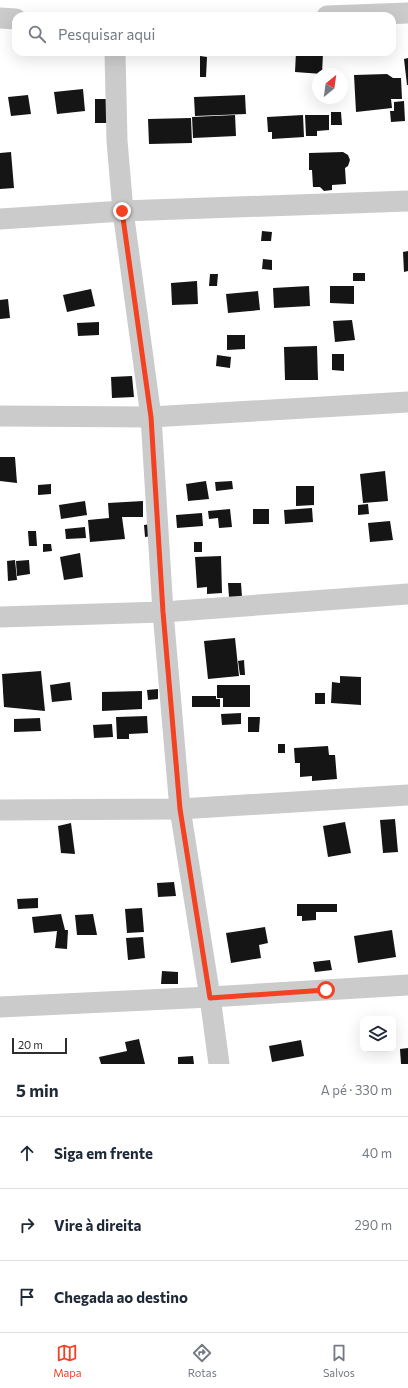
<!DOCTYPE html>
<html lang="pt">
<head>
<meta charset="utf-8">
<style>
  :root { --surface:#fff; --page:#f2f2f3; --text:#1f2937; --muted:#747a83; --line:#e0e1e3; --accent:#f34121 }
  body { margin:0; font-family:Commissioner,sans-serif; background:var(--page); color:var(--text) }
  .controls { position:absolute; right:12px; bottom:12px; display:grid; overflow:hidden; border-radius:8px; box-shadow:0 4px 16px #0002 }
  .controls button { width:36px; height:36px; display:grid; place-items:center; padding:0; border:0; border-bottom:1px solid var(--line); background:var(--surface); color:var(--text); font:20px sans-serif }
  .compass { position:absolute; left:312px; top:68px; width:36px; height:36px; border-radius:50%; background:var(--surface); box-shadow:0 4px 16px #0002; rotate:29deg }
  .scale { position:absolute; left:12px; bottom:10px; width:55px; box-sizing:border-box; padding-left:4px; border:2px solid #2e2e2e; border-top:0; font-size:11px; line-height:14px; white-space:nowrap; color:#2e2e2e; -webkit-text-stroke:3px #fff; paint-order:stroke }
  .stop { position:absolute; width:12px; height:12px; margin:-9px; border:3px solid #f34121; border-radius:50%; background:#fff }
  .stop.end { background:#f34121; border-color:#fff; box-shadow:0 1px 4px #0008 }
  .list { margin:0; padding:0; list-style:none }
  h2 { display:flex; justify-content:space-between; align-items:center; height:52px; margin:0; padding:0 16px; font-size:17px }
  h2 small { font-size:13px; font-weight:400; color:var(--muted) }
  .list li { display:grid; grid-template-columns:26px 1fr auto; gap:12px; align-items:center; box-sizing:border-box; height:72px; padding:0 16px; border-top:1px solid var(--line) }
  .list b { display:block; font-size:15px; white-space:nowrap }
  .list em { font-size:13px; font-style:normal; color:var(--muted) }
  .icon { flex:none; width:22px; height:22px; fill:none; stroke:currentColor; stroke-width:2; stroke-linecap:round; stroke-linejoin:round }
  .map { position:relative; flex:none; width:408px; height:1064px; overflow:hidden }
  .search { position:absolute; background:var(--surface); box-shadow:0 4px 16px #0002; left:12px; right:12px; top:12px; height:44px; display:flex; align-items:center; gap:10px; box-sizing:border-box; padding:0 14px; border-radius:12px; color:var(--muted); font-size:15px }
  .sheet { height:268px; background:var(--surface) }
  nav { display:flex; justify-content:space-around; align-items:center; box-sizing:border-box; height:56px; border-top:1px solid var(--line); background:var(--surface); font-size:11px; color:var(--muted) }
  nav a { display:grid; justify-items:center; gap:2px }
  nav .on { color:var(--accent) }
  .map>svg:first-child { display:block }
</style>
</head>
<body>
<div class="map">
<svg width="408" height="1064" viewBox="0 0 408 1064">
  <rect width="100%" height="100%" fill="#fff"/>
  <g fill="#151515">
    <polygon points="296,52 323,53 322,74 295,72"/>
    <polygon points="200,56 207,57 206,77 200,77"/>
    <polygon points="408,58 408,85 407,85 404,59"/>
    <polygon points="387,74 393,78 401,78 402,99 391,99 392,108 356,112 354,75"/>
    <polygon points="83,89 85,111 57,114 54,92"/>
    <polygon points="28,95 31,114 11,116 8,97"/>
    <polygon points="245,95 246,114 195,116 194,97"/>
    <rect x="95" y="99" width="13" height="24"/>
    <polygon points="404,101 405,121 391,122 390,111 394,111 394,102"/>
    <polygon points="331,112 341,112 342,125 331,125"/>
    <polygon points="235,115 236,136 193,138 192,117"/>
    <polygon points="303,115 304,137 272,139 272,132 268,132 267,117"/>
    <polygon points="305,115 329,115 329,130 317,131 317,136 306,136"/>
    <polygon points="191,118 192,143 149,144 148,119"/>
    <polygon points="11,152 14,188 0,189 0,153"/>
    <polygon points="343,152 348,155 350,160 348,166 345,168 346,184 332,185 332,190 324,191 320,187 313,187 312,170 309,170 309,153"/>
    <polygon points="262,231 272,232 271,241 261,241"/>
    <polygon points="408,251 408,271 404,272 403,252"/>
    <polygon points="263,259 272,260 272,270 262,269"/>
    <rect x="353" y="273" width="12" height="8"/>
    <polygon points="210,274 218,274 217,286 209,286"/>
    <polygon points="197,281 198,304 172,305 171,283"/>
    <polygon points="309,286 310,306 274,308 273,288"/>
    <polygon points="330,286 354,286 354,304 330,303"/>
    <polygon points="91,289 95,306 67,312 63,295"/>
    <polygon points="258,291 260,310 228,313 226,294"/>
    <polygon points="8,299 10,318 0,319 0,300"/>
    <polygon points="352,320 355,340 335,342 333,321"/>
    <polygon points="99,322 99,335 78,336 77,323"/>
    <polygon points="227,335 245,335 245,349 227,350"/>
    <polygon points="317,346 318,380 285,380 284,347"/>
    <polygon points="332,354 344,354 344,371 332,370"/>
    <polygon points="217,355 231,357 230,368 216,366"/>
    <polygon points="132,376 134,397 112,398 111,377"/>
    <polygon points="0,457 15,457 17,483 0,481"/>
    <polygon points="385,471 388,501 363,503 360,474"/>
    <polygon points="206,481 209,499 188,501 186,484"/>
    <polygon points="232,481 233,489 216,491 215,482"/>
    <polygon points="51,484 51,494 38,495 38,485"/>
    <polygon points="296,486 314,486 314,505 296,506"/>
    <polygon points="85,501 87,515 61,519 59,505"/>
    <polygon points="143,501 143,517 122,517 125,539 90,542 88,520 109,518 108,503"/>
    <polygon points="368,504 369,514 358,515 358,505"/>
    <polygon points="312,508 313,522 285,524 284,510"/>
    <polygon points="230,509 232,527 219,528 218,518 209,519 208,511"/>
    <rect x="253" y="509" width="16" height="15"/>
    <polygon points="202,513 203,526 177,528 176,515"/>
    <polygon points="390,521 393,540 370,542 368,523"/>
    <polygon points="151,524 152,536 145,537 144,525"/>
    <polygon points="85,527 86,538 66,539 65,529"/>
    <polygon points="28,531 36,531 37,546 29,546"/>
    <rect x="194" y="542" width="8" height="10"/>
    <polygon points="43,544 51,544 52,551 43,552"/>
    <polygon points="80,553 83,577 64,580 60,557"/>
    <polygon points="221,556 222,593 207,594 207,587 197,588 195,557"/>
    <polygon points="15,560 17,580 8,581 7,561"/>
    <polygon points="29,560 30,574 17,576 16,561"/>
    <polygon points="228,583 241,583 242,597 229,597"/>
    <polygon points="235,638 239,676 208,679 204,641"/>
    <polygon points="244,660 245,675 240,675 238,661"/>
    <polygon points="41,671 45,711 4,707 2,674"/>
    <polygon points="340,676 361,677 361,705 331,703 332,682 340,683"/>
    <polygon points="70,682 72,700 52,702 50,685"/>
    <polygon points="217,685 250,685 250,707 223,707 223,698 217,698"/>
    <polygon points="158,689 158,699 148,700 147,690"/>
    <polygon points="142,691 142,709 102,711 102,692"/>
    <rect x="315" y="693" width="10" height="11"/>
    <polygon points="192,696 216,696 216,699 220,699 220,707 192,707"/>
    <polygon points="241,713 241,724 222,725 221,714"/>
    <polygon points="147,716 148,733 129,734 129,739 117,739 116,717"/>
    <polygon points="248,717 260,717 259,732 248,732"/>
    <polygon points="40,718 41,731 14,732 14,719"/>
    <polygon points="112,724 113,737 94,738 93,725"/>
    <rect x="278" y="744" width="7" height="9"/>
    <polygon points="328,746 329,755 335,755 337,779 312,781 312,776 300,777 300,763 295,763 294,748"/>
    <polygon points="395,819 398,852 383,853 380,820"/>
    <polygon points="345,822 351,853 328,857 323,826"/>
    <polygon points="71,823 75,854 61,853 58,826"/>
    <polygon points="174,882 176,896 158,897 157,883"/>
    <polygon points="38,898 38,908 18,909 17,899"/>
    <polygon points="297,904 337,904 337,912 316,912 316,920 302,921 302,916 297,916"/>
    <polygon points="142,908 144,932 127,933 125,909"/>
    <polygon points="61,914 65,930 68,930 67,949 55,948 57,931 34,933 32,917"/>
    <polygon points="93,914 97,935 77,935 75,915"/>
    <polygon points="265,927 268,943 259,945 261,958 231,963 226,933"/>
    <polygon points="392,930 396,957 358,963 354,936"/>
    <polygon points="143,937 145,958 128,960 126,938"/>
    <polygon points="330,960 332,970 315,972 313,962"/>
    <polygon points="162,971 178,972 178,984 161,984"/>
    <polygon points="139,1039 145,1064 101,1064 99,1057 127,1051 125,1042"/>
    <polygon points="301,1040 304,1056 272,1062 269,1046"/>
    <polygon points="408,1048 408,1064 401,1064 400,1049"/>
    <polygon points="193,1056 194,1064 178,1064 178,1057"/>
  </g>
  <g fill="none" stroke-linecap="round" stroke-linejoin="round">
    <g stroke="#cbcbcb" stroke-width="21">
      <polyline points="327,16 408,13"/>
      <polyline points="0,18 16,19"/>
      <polyline points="115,52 117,141 123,211 151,417 163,612 180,809 210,997 219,1064"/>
      <polyline points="0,219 123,211 408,201"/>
      <polyline points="0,416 151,417 408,402"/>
      <polyline points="0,617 163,612 408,594"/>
      <polyline points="0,810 180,809 408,795"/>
      <polyline points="0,1007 210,997 408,985"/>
    </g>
  </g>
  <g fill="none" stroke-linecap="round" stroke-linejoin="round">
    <polyline stroke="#f34121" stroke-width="5" points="122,211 151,417 163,612 180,809 210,998 326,990"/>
  </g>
</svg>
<div class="controls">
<button><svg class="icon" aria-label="layers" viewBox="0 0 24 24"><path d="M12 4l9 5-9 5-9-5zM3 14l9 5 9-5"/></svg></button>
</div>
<svg class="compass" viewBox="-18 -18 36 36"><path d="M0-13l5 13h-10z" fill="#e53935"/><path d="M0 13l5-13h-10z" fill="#747a83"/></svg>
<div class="scale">20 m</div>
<div class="stop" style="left:326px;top:990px"></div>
<div class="stop end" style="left:122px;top:211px"></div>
<div class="search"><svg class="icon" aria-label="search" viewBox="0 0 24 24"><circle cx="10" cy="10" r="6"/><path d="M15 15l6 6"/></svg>Pesquisar aqui</div>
</div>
<section class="sheet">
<h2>5 min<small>A pé · 330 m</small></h2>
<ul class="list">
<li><svg class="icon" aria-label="ahead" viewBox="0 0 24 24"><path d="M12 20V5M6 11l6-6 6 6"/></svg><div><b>Siga em frente</b></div><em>40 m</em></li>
<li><svg class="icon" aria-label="right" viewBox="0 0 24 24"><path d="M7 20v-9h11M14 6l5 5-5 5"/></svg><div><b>Vire à direita</b></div><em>290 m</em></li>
<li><svg class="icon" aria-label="arrive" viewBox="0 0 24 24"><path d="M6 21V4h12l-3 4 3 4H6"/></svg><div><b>Chegada ao destino</b></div></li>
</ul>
</section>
<nav>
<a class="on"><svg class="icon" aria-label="map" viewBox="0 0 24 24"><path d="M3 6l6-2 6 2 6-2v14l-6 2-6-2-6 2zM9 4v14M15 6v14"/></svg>Mapa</a>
<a><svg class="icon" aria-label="directions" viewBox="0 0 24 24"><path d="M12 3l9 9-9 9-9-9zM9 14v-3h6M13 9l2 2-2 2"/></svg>Rotas</a>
<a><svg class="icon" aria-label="saved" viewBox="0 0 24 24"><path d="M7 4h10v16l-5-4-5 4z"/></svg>Salvos</a>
</nav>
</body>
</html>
